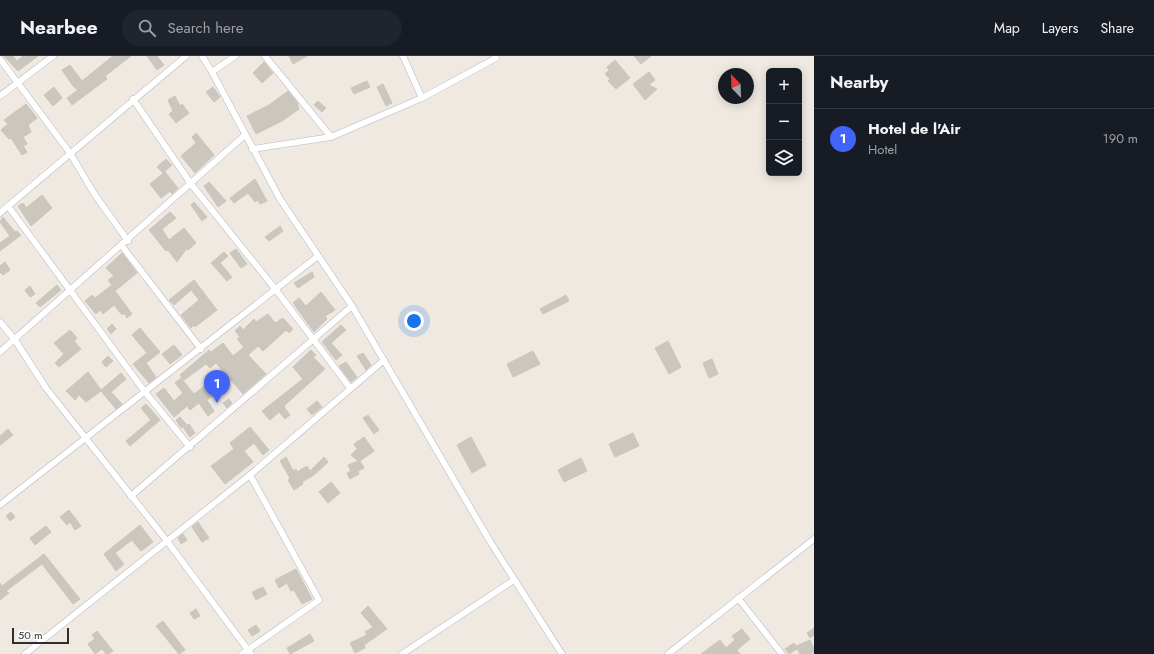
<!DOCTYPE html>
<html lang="en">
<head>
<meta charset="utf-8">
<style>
  :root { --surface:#171b24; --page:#20242c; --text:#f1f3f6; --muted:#9ea1a6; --line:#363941; --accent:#4264fb }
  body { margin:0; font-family:Jost,sans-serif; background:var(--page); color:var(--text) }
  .controls { position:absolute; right:12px; top:12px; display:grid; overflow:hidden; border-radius:6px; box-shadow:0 2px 10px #0003 }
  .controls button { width:36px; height:36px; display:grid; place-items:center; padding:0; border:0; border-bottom:1px solid var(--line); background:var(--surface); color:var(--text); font:20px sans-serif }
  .compass { position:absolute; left:718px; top:12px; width:36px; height:36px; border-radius:50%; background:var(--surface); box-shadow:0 2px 10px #0003; rotate:337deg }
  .scale { position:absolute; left:12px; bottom:10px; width:57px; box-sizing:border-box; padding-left:4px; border:2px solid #2e2e2e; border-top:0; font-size:11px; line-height:14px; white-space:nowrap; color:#2e2e2e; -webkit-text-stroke:3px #fff; paint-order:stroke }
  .you { position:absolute; left:414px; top:265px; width:14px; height:14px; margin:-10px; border:3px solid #fff; border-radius:50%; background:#1a73e8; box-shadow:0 0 0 6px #1a73e833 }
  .badge { display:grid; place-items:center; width:26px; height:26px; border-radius:50%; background:var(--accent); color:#fff; font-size:13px; font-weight:700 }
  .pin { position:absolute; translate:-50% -33px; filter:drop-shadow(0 1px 2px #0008) }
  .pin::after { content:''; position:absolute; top:21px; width:14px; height:12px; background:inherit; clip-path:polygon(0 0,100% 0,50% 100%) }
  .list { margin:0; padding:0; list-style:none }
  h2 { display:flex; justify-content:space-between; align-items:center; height:52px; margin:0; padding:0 16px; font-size:17px }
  h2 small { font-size:13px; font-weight:400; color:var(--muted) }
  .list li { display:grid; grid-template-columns:26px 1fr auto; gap:12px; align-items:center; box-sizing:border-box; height:60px; padding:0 16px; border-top:1px solid var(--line) }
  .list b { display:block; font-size:15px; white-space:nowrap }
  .list p { margin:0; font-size:13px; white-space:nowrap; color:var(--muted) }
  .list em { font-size:13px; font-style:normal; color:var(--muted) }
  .icon { flex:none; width:22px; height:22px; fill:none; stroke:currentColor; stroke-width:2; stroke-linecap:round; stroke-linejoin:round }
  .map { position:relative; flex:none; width:814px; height:598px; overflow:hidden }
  header { display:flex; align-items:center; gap:24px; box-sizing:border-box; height:56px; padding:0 20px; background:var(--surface); border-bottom:1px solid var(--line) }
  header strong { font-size:19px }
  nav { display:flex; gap:22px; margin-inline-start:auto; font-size:14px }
  .search { width:280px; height:36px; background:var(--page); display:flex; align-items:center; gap:10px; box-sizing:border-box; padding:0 14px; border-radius:22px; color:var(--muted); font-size:15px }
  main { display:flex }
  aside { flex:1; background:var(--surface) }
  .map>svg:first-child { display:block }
</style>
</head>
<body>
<header>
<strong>Nearbee</strong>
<div class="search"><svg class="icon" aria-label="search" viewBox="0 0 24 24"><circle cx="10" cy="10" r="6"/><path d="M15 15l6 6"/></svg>Search here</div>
<nav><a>Map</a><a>Layers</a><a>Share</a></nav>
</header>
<main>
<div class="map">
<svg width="814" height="598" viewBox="0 0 814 598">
  <rect width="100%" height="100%" fill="#efe9e1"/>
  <g fill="#cbc7bf" stroke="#cbc5ba">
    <polygon points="4,0 13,0 17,5 23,0 38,0 18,15"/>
    <polygon points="113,0 131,0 105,20 107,23 72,49 67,42 78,34 73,30 62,14 70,9 82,25"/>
    <polygon points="147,0 157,0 164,9 157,14"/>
    <polygon points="289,0 307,0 293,8"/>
    <polygon points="634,0 651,0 641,8"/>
    <polygon points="615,4 630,22 616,33 608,25 610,23 605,18 609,14 607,11"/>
    <polygon points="264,6 273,17 262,27 253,17"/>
    <polygon points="649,16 655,24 649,29 657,33 645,44 633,28"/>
    <polygon points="367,25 370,31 354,38 351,32"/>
    <polygon points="383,28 392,47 386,50 377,31"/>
    <polygon points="54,31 62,42 53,50 44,39"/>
    <polygon points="213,31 220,41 214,46 206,36"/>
    <polygon points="288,35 297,46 299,53 282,65 256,78 247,60 269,49"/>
    <polygon points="175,40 180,50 182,48 189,57 176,67 169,58 173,55 168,44"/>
    <polygon points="318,45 326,52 322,56 314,49"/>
    <polygon points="26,48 37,62 28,69 31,76 23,81 27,88 23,90 27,96 22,99 11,82 9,83 1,74 8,68 4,64"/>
    <polygon points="196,77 214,99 195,117 181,100 196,87 192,81"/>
    <polygon points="166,103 172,109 163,117 157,111"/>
    <polygon points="165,116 178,132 172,138 170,135 161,142 150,128"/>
    <polygon points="255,123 267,145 260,148 258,144 255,146 248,137 234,147 230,142"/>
    <polygon points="209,126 226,145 218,151 204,130"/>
    <polygon points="42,139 52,152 31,170 18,150 23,147 26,152"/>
    <polygon points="194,146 207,161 202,165 191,149"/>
    <polygon points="170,156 176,162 162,173 169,184 184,172 196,187 188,194 187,192 177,206 168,194 166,195 149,174"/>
    <polygon points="3,161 15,176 17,175 21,179 0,195 0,187 10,180 0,166"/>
    <polygon points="280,170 283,175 269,185 265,181"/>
    <polygon points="236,193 247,208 241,212 230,197"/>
    <polygon points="224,196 228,200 220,207 232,221 227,225 211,207"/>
    <polygon points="122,197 137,217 115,235 132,258 127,262 124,257 122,259 114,249 103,258 100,254 96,258 85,245 92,239 95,242 112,229 108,224 114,220 106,212"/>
    <polygon points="5,206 10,214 3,219 0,216 0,210"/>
    <polygon points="312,216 314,221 298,232 294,227"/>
    <polygon points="194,224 217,254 195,271 194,269 191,272 181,259 199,244 191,234 174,249 169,244"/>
    <polygon points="57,229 61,234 40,251 36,247"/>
    <polygon points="30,230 35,238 30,241 25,234"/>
    <polygon points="321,236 335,254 325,260 327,263 314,276 293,247 299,242 306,250"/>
    <polygon points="566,239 569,245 543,258 540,253"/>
    <polygon points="268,258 275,267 283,262 293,273 289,277 286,274 263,295 258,290 248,299 266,318 243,338 216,307 210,312 206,308 184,324 180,319 209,294 211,296 223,287 233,300 244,291 237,283 240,281 235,275 240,270 243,274 254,263 256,266"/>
    <polygon points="112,268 116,273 111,278 107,273"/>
    <polygon points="341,269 346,274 331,287 342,299 336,304 322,286"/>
    <polygon points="140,272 160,296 146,307 156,321 149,327 133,308 147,297 132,279"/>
    <polygon points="70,274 77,282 74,285 81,293 59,311 55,307 64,298 54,287"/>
    <polygon points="668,285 681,311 669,318 655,292"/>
    <polygon points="174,289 182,299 170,308 162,298"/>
    <polygon points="311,294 316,299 313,301 325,313 286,348 284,351 290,359 285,363 279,356 270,364 262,355 303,323 293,311"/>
    <polygon points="533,295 540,308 513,321 507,308"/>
    <polygon points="363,297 371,309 366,314 357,300"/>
    <polygon points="108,300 113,305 106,311 102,306"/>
    <polygon points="712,303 718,318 709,322 703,307"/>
    <polygon points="346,306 357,321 351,326 339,310"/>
    <polygon points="88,316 101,334 121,317 126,323 111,336 122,348 116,353 101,335 86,346 79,339 75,344 66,335"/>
    <polygon points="181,322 194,338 206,329 214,339 207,344 214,355 208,360 199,347 190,354 187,350 174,361 156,338 164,332 174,345 183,337 175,327"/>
    <polygon points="229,343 232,347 227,352 223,347"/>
    <polygon points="317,345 322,351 312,359 307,353"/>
    <polygon points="146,348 160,364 130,390 126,385 151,364 141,352"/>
    <polygon points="368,359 379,374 374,378 363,362"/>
    <polygon points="180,361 186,368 181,372 176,364"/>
    <polygon points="189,368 195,377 190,381 183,371"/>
    <polygon points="250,371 269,394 263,399 254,387 244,395 253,406 225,428 211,410 234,393 230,387"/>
    <polygon points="8,373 13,379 0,389 0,380"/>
    <polygon points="633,377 639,390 615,401 609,388"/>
    <polygon points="364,381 374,395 360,405 364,412 358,415 359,418 350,423 347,417 351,415 348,409 358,405 351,399 357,393 354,388"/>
    <polygon points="471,381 486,409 472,417 457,389"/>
    <polygon points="286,401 293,415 296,413 297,416 307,410 310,415 324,401 328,406 314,419 302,426 303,428 294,434 288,424 290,422 280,405"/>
    <polygon points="581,402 587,415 564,426 558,414"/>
    <polygon points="331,426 340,437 328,447 319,436"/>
    <polygon points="69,454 81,470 75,474 70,466 67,469 60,461"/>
    <polygon points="11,456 15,461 10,465 6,460"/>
    <polygon points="198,466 209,482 202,486 192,471"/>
    <polygon points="140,469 153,486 141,495 132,484 115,497 124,508 116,515 104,498"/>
    <polygon points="46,470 51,476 35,489 30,482"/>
    <polygon points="183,478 187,484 181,488 178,482"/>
    <polygon points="44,498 80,543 73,548 42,508 6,535 9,537 0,544 0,527 2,530"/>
    <polygon points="296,513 312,543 302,548 294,534 291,535 287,527 279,532 275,524"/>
    <polygon points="263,531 267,538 256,544 252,536"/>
    <polygon points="368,550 387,573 364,589 365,592 355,597 350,587 367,579 365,576 373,571 361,557"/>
    <polygon points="196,553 200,560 194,563 190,557"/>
    <polygon points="163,565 185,594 179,598 156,570"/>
    <polygon points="256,569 260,575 252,580 248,574"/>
    <polygon points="814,572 814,579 810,582 807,577"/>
    <polygon points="742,573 750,583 737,594 740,598 701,598 720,584 726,592 735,584 732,580"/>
    <polygon points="97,575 113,595 109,598 106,598 102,593 95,598 88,588 95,583 92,579"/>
    <polygon points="310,578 314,585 290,598 287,592"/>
    <polygon points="810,584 814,593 814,596 810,598 800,598 797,593 789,598 785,593 794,587 796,590"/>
  </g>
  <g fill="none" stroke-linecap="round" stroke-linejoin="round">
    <g stroke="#b4b7c1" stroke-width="7">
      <g id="street">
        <polyline points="202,0 212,16 280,143 352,250 491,487 562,598"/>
        <polyline points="265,0 331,81"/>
        <polyline points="0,3 70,97 95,139 128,185"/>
        <polyline points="212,16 235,0"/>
        <polyline points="0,40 53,0"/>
        <polyline points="422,42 496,2 495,0"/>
        <polyline points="133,43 191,128 276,234 350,332"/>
        <polyline points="252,93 331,81 422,42 403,0"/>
        <polyline points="8,150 145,336 190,391"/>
        <polyline points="0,157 186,0"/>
        <polyline points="122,190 201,293"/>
        <polyline points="0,266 15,284 46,332 167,485 251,598"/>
        <polyline points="0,296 245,79"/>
        <polyline points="131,440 352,250"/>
        <polyline points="0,449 318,200"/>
        <polyline points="738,542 782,598"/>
        <polyline points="25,598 250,419 384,304"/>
        <polyline points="242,598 319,544 250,419"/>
        <polyline points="402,598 514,524"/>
        <polyline points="668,598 814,483"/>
      </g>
    </g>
    <use href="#street" stroke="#fff" stroke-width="6"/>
  </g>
</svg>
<div class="controls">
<button>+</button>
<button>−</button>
<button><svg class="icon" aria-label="layers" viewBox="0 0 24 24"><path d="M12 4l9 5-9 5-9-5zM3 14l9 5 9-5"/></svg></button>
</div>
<svg class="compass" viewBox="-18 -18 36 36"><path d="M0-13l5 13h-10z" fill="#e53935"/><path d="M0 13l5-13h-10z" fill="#9ea1a6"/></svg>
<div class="scale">50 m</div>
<div class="you"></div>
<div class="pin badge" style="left:217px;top:347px">1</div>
</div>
<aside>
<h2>Nearby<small></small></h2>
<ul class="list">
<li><span class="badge">1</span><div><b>Hotel de l'Air</b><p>Hotel</p></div><em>190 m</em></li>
</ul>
</aside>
</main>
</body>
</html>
